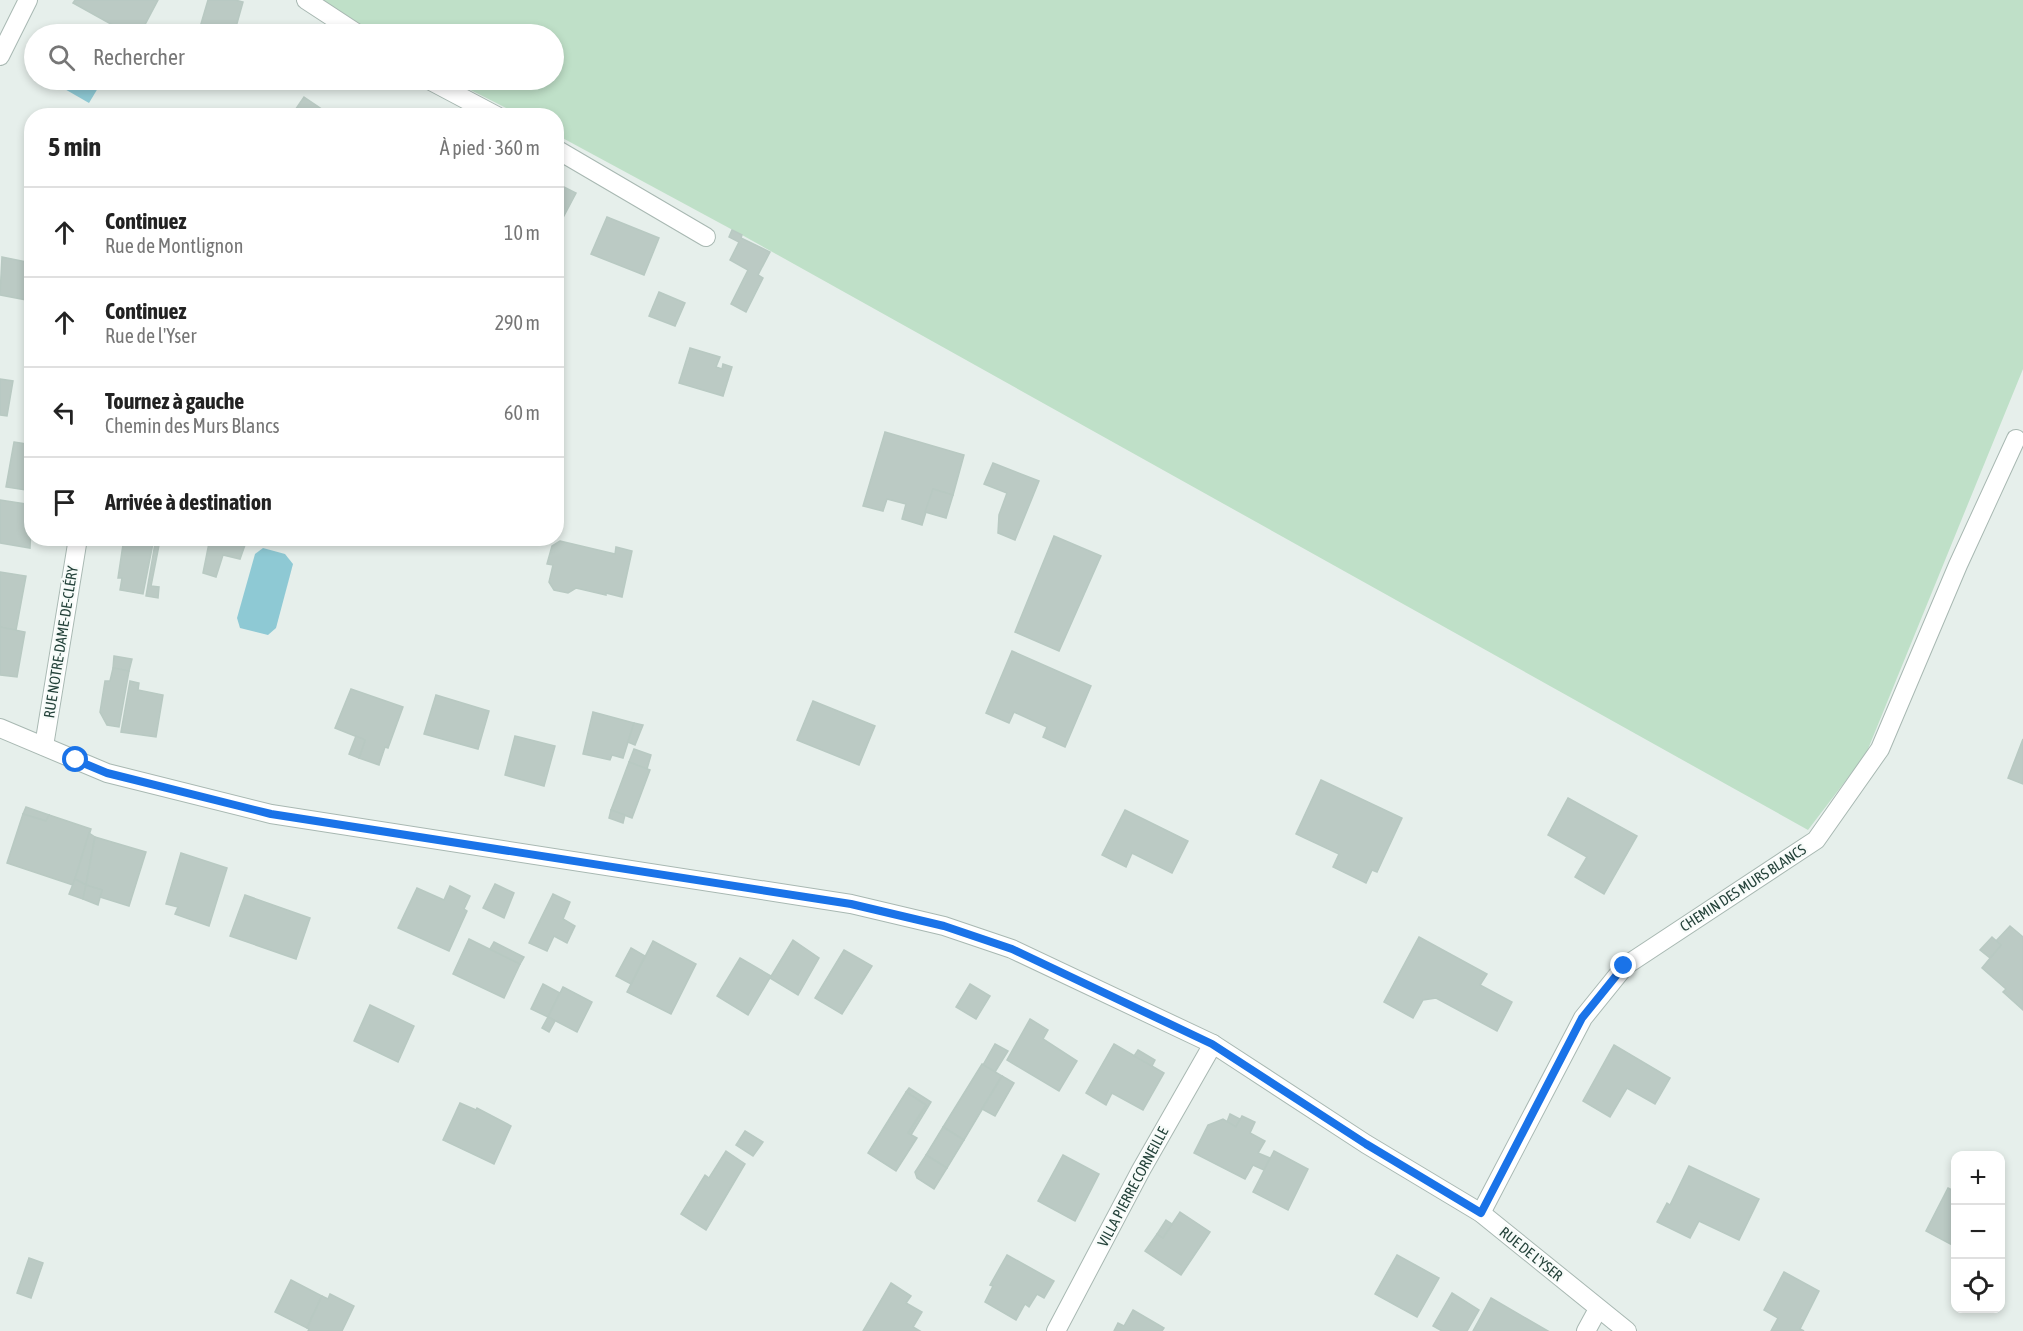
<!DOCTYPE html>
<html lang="fr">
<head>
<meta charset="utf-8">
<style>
  :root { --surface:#fff; --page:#f2f2f2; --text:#222; --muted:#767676; --line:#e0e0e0 }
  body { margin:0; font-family:"Asap Condensed",sans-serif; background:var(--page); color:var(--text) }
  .controls { position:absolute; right:18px; bottom:18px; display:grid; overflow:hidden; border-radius:12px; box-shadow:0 3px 9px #0003 }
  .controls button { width:54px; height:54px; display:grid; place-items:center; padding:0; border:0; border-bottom:2px solid var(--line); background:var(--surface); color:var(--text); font:30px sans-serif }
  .stop { position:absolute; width:18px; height:18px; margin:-14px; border:4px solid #1a73e8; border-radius:50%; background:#fff }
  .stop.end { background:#1a73e8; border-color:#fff; box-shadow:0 2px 6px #0008 }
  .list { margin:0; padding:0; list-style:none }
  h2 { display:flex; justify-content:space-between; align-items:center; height:78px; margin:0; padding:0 24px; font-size:26px }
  h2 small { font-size:20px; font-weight:400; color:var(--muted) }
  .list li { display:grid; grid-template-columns:39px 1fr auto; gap:18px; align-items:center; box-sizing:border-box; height:90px; padding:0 24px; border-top:2px solid var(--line) }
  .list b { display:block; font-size:22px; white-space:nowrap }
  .list p { margin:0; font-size:20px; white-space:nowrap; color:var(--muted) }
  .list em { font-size:20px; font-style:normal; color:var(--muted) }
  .icon { flex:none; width:33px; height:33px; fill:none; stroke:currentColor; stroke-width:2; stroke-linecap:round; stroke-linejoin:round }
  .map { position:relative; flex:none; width:2023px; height:1331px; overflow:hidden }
  .search { position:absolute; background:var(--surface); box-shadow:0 3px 9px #0003; left:24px; top:24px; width:540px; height:66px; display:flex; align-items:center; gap:15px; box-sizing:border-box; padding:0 21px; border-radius:33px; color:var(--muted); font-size:22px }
  .panel { position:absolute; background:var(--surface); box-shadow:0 3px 9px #0003; left:24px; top:108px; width:540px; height:438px; border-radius:24px }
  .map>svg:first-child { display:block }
</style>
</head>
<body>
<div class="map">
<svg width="2023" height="1331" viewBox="0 0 2023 1331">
  <rect width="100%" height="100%" fill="#e6efeb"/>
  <polygon fill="#bfe0c8" points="322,0 2023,0 2023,369 1866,754 1808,830 742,235 557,135 556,116 520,115 451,80 554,80 554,34 376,34"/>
  <g fill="#8ec9d4">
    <polygon points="49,80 95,80 101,83 89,103"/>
    <polygon points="263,548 285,554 293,564 276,628 268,635 240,628 237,618 255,554"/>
  </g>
  <g fill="#bbcac4" stroke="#b8c9c2" stroke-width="1.5">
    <polygon points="75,0 158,0 140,34 120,25 118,28 73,3"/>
    <polygon points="208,0 235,0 243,2 234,34 198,34"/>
    <polygon points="304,97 332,116 291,116"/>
    <polygon points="556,183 576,193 556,231"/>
    <polygon points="607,217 659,238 644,275 591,254"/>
    <polygon points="732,230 742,235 741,238 770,252 758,275 763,278 746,312 731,304 748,270 730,260 739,242 729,237"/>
    <polygon points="2,257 32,263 32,301 0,295"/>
    <polygon points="659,292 685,303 675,326 649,316"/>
    <polygon points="690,348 720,357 716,367 722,369 723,364 732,367 723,396 679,383"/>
    <polygon points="0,379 13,381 7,416 0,415"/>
    <polygon points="885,432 964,455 953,495 933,489 922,525 902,519 906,504 887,499 883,511 863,506"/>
    <polygon points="14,442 32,445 32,491 6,487"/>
    <polygon points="993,463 1039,481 1015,540 998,533 999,515 1007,493 984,484"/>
    <polygon points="933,489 953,495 946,518 925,512"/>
    <polygon points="0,500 32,505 30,548 0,543"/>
    <polygon points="1054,536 1101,556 1059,651 1015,632"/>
    <polygon points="124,538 154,538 143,594 120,590 122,578 118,578"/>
    <polygon points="156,538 173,538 172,542 160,540 151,586 159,587 158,598 146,596"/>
    <polygon points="210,538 223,538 245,545 240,559 223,555 216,577 203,573"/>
    <polygon points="560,541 615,554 616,547 632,551 622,597 606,593 606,595 576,588 568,593 554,590 549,582 553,565 547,564 552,546"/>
    <polygon points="0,572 26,576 16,630 0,627"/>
    <polygon points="0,627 25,632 17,677 0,675"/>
    <polygon points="1012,651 1091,686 1065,747 1043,737 1047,727 1014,712 1009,723 986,713"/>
    <polygon points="114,656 132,659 129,671 113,668"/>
    <polygon points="113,668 129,671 119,727 107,725 100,712 105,681 110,681"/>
    <polygon points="130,681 139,683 138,690 163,695 156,737 121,732"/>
    <polygon points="351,689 403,707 388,748 385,747 379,765 359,758 365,740 335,728"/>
    <polygon points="436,695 489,711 478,749 424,734"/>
    <polygon points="813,701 875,726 859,765 797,740"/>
    <polygon points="593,712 634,723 623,758 612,755 610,760 583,754"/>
    <polygon points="634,723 643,725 635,745 628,742"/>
    <polygon points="356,736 365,740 359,758 349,754"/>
    <polygon points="515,736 555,746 544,786 505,775"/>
    <polygon points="2023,739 2023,784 2008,778"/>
    <polygon points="634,749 651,755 647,769 629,762"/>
    <polygon points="629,762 650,770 632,818 611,810"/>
    <polygon points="1321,780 1402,818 1377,872 1372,870 1366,883 1333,867 1339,854 1296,834"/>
    <polygon points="1568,798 1637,836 1604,894 1575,877 1587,857 1548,835"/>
    <polygon points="26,807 49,815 46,821 23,814"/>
    <polygon points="611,810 625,815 623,823 609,818"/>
    <polygon points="1125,810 1188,841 1172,873 1132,853 1126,867 1102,855"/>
    <polygon points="23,814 46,821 49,815 91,829 73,885 7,863"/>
    <polygon points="89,833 95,837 86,885 75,879"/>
    <polygon points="95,837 146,852 129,906 100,897 102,890 86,885"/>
    <polygon points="181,853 227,868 209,926 175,914 178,907 166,904"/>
    <polygon points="75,879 86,885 83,899 69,894"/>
    <polygon points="495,884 514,893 504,918 483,908"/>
    <polygon points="86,885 102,890 98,905 83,899"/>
    <polygon points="450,886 470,896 464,909 467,911 449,951 398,928 417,888 444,900"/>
    <polygon points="553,894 570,902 563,919 575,926 567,943 554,936 547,951 529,943"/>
    <polygon points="245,895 310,918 296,959 230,936"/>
    <polygon points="2010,926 2023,937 2023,1010 2003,992 2006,989 1982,968 2001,945 1996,941"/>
    <polygon points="1419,937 1487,974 1480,985 1512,1002 1497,1031 1436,998 1423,1000 1413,1018 1384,1002"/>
    <polygon points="1992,937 2001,945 1990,958 1980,950"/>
    <polygon points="469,939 520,964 504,998 453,974"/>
    <polygon points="793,940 819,958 798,995 770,978"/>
    <polygon points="653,941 696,964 671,1014 627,992"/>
    <polygon points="494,942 524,957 520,964 490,949"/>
    <polygon points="631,948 645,956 631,984 616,976"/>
    <polygon points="844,950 872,966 842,1014 815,998"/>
    <polygon points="740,958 771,976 748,1015 717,996"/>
    <polygon points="543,984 560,993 548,1017 531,1009"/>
    <polygon points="970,984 990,996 976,1019 956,1007"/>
    <polygon points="563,987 592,1002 577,1032 548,1017"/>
    <polygon points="370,1005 414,1026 398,1062 354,1041"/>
    <polygon points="548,1017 555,1021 549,1032 542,1028"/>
    <polygon points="1030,1019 1048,1030 1043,1039 1077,1061 1059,1091 1007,1060"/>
    <polygon points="995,1044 1008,1051 995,1072 983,1065"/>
    <polygon points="1114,1044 1164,1073 1143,1110 1112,1093 1106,1105 1086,1093"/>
    <polygon points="1614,1045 1670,1078 1655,1104 1627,1088 1610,1117 1583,1101"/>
    <polygon points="1138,1050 1155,1060 1152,1066 1134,1056"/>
    <polygon points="982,1064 1002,1076 964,1140 943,1127"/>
    <polygon points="1002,1076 1014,1083 995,1116 982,1109"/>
    <polygon points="909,1088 931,1102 911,1135 908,1133 926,1105 906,1092"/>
    <polygon points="906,1092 926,1105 908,1133 917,1138 896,1171 868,1153"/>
    <polygon points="460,1103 476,1110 477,1108 511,1126 494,1164 443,1140"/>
    <polygon points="1230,1114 1240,1119 1236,1127 1227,1122"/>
    <polygon points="1242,1116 1255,1122 1250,1133 1265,1141 1258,1153 1270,1158 1264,1170 1253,1165 1245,1179 1194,1153 1208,1125 1223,1119 1236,1127"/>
    <polygon points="943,1127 964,1140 947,1168 926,1155"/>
    <polygon points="745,1131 763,1142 753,1156 736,1145"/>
    <polygon points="726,1151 745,1164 706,1230 681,1214 705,1175 709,1178"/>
    <polygon points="1274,1151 1308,1169 1288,1210 1253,1192"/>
    <polygon points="926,1155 947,1168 934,1189 917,1178 915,1172"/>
    <polygon points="1063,1155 1099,1174 1075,1221 1038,1201"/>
    <polygon points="1689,1166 1759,1199 1739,1240 1699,1221 1690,1238 1657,1222 1667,1203 1670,1205"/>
    <polygon points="1948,1188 1956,1192 1956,1247 1926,1231"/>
    <polygon points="1180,1212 1210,1232 1181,1275 1145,1251 1157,1234 1163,1238"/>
    <polygon points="1166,1220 1172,1224 1163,1238 1157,1234"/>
    <polygon points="1007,1255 1054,1281 1044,1298 1037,1294 1029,1307 1025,1304 1016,1320 985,1302 993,1286 990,1285"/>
    <polygon points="1397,1255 1439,1278 1417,1317 1375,1294"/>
    <polygon points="29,1258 43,1263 31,1298 17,1293"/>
    <polygon points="1784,1272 1819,1291 1800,1329 1804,1331 1771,1331 1778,1318 1764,1310"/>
    <polygon points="291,1280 322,1296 307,1328 275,1312"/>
    <polygon points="891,1283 911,1296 906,1303 922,1312 913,1327 920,1331 863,1331"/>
    <polygon points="1452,1293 1479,1310 1467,1331 1442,1331 1433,1326"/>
    <polygon points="330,1294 354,1306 342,1331 308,1331 309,1329 307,1328 322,1296 328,1299"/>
    <polygon points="1491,1298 1548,1331 1473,1331"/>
    <polygon points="1133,1310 1164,1328 1162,1331 1114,1331 1118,1323 1124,1326"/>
  </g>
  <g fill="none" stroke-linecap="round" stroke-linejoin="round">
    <g stroke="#a8b8b2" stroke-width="20">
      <polyline id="service" points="0,56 28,0"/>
    </g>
    <g stroke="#a8b8b2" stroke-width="20">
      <g id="minor">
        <polyline points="306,0 358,34"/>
        <polyline points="429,80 497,116"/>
        <polyline points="556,149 706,237"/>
        <polyline points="0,728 107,773 271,814 851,904 944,926 1012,949 1213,1044 1366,1144 1481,1213 1627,1331"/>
        <polyline points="44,746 78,538"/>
        <polyline points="1481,1213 1583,1018 1625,966 1816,840 1880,749 1958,565 2016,439"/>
        <polyline points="1056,1331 1141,1170 1213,1044"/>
        <polyline points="1586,1331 1598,1309"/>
      </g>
    </g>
    <use href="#service" stroke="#fff" stroke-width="18"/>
    <use href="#minor" stroke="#fff" stroke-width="18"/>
  </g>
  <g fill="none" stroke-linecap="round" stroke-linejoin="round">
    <polyline stroke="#1a73e8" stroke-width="8" points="76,760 107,773 271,814 851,904 944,926 1012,949 1212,1044 1366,1144 1481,1213 1582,1018 1624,966"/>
  </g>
  <g text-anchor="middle" stroke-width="4.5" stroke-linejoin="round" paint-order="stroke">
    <g font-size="15" fill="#24423a" stroke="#f7fbf9">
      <text transform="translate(61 642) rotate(-81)" y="5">RUE NOTRE-DAME-DE-CLÉRY</text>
      <text transform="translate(1743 888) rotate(-33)" y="5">CHEMIN DES MURS BLANCS</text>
      <text transform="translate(1133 1187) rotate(-62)" y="5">VILLA PIERRE CORNEILLE</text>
      <text transform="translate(1531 1254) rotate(39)" y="5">RUE DE L'YSER</text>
    </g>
  </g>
</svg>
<div class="controls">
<button>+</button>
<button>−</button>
<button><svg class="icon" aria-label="locate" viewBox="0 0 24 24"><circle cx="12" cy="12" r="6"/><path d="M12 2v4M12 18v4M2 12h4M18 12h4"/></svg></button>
</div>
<div class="stop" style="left:76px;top:760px"></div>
<div class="stop end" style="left:1624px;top:966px"></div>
<div class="search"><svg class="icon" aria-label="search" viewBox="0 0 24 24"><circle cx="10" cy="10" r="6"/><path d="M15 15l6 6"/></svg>Rechercher</div>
<section class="panel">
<h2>5 min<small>À pied · 360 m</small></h2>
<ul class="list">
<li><svg class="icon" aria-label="ahead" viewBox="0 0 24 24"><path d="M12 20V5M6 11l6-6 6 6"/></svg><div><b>Continuez</b><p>Rue de Montlignon</p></div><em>10 m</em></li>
<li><svg class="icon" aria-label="ahead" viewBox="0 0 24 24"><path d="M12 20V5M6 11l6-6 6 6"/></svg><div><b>Continuez</b><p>Rue de l'Yser</p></div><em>290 m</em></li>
<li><svg class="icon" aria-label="left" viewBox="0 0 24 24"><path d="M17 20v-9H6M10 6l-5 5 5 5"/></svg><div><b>Tournez à gauche</b><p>Chemin des Murs Blancs</p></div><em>60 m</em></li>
<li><svg class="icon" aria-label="arrive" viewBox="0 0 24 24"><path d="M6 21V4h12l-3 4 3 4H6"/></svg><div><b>Arrivée à destination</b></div></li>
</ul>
</section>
</div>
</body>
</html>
